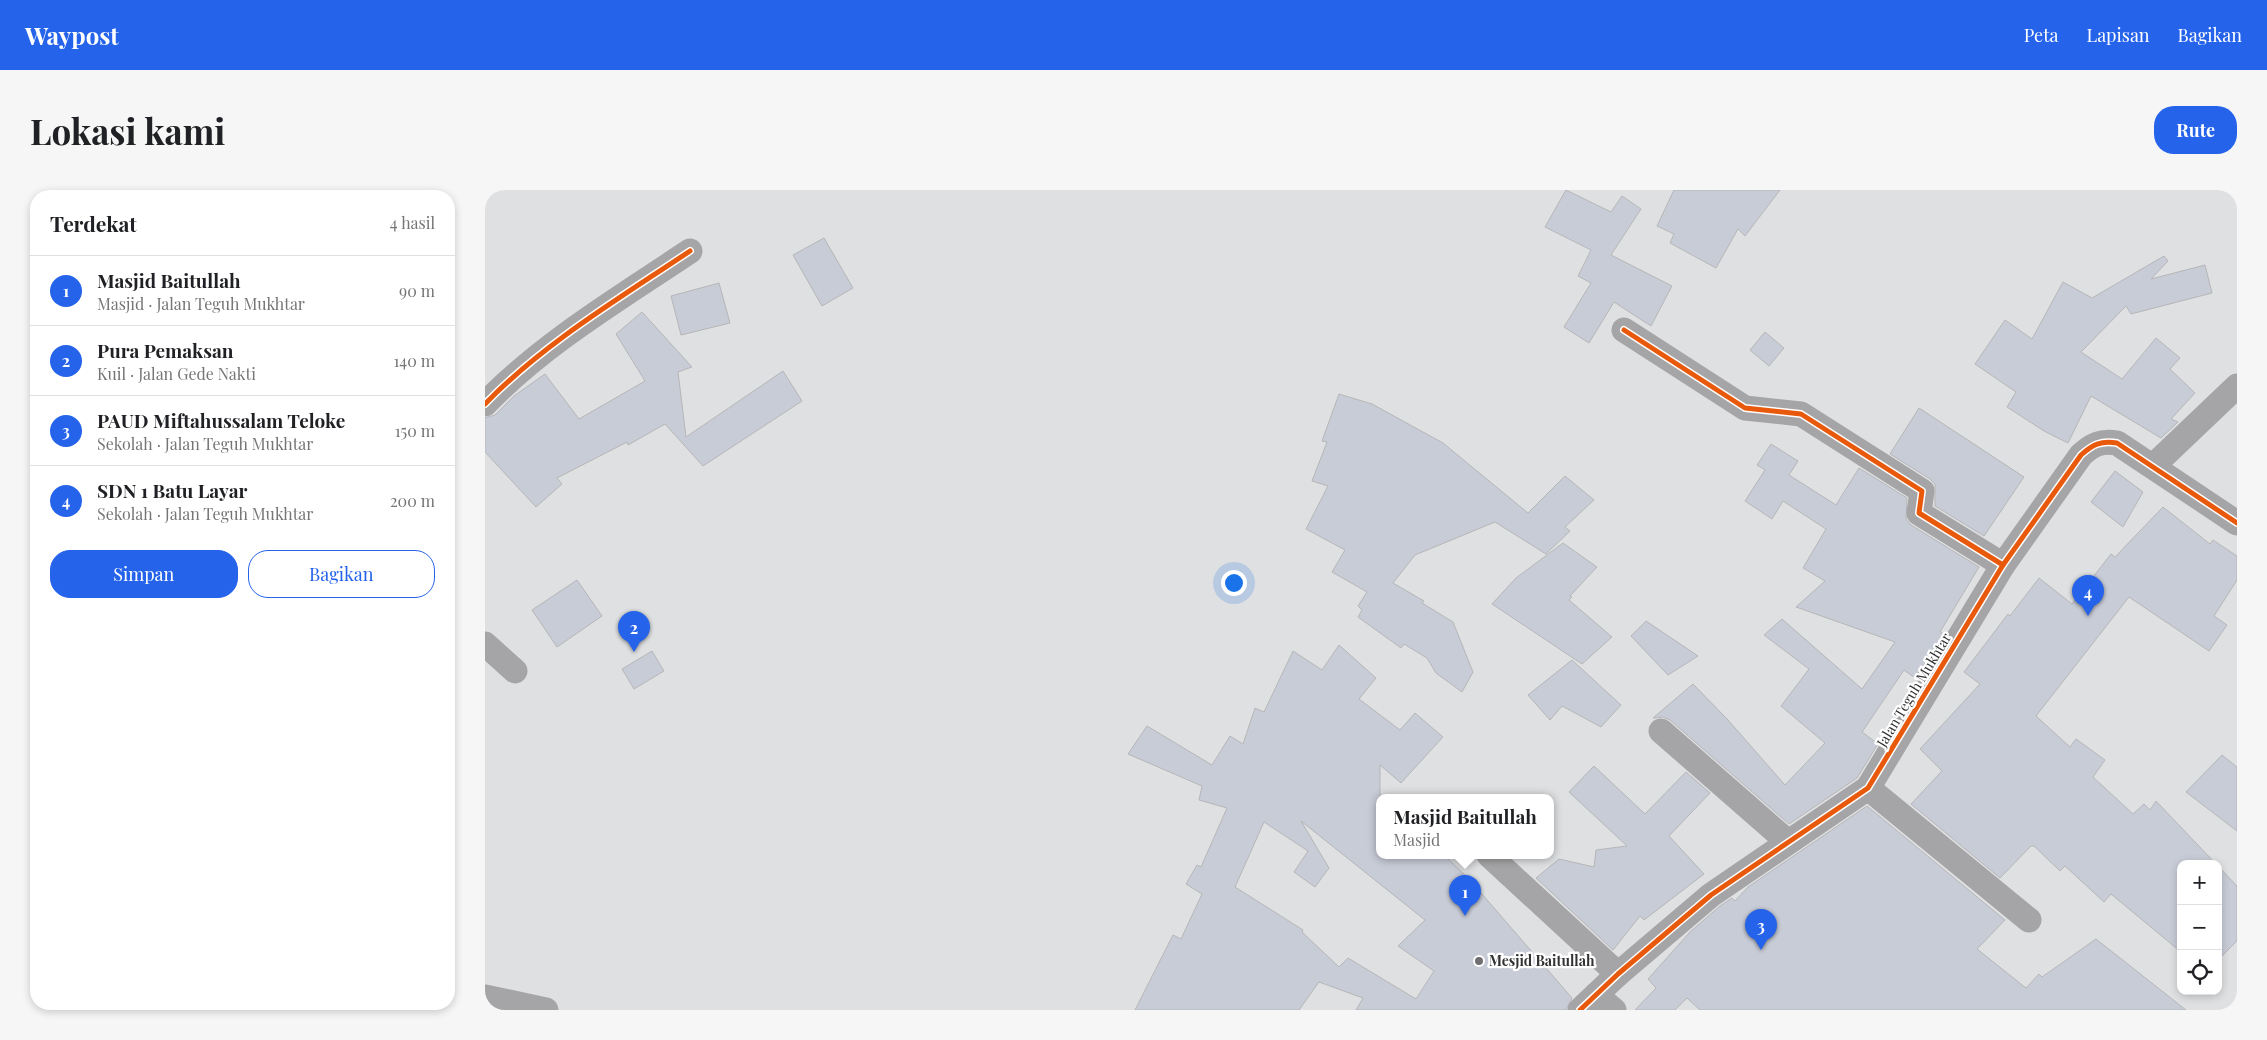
<!DOCTYPE html>
<html lang="id">
<head>
<meta charset="utf-8">
<style>
  :root { --surface:#fff; --page:#f6f6f6; --text:#202124; --muted:#757577; --line:#e0e0e0; --accent:#2563eb }
  body { margin:0; font-family:"Playfair Display",serif; background:var(--page); color:var(--text) }
  .controls { position:absolute; right:15px; bottom:15px; display:grid; overflow:hidden; border-radius:10px; box-shadow:0 2px 8px #0003 }
  .controls button { width:45px; height:45px; display:grid; place-items:center; padding:0; border:0; border-bottom:1px solid var(--line); background:var(--surface); color:var(--text); font:25px sans-serif }
  .you { position:absolute; left:748px; top:392px; width:18px; height:18px; margin:-12px; border:4px solid #fff; border-radius:50%; background:#1a73e8; box-shadow:0 0 0 8px #1a73e833 }
  .badge { display:grid; place-items:center; width:32px; height:32px; border-radius:50%; background:var(--accent); color:#fff; font-size:16px; font-weight:700 }
  .pin { position:absolute; translate:-50% -41px; filter:drop-shadow(0 1px 2px #0008) }
  .pin::after { content:''; position:absolute; top:26px; width:18px; height:15px; background:inherit; clip-path:polygon(0 0,100% 0,50% 100%) }
  .popup { position:absolute; left:891px; top:604px; width:178px; height:65px; box-sizing:border-box; display:grid; place-content:center; border-radius:10px; background:var(--surface); filter:drop-shadow(0 1px 4px #0005); font-size:16px; white-space:nowrap; color:var(--muted) }
  .popup b { font-size:19px; color:var(--text) }
  .popup::after { content:''; position:absolute; left:50%; top:100%; margin-left:-10px; border:10px solid transparent; border-top-color:var(--surface) }
  .list { margin:0; padding:0; list-style:none }
  h2 { display:flex; justify-content:space-between; align-items:center; height:65px; margin:0; padding:0 20px; font-size:21px }
  h2 small { font-size:16px; font-weight:400; color:var(--muted) }
  .list li { display:grid; grid-template-columns:32px 1fr auto; gap:15px; align-items:center; box-sizing:border-box; height:70px; padding:0 20px; border-top:1px solid var(--line) }
  .list b { display:block; font-size:19px; white-space:nowrap }
  .list p { margin:0; font-size:16px; white-space:nowrap; color:var(--muted) }
  .list em { font-size:16px; font-style:normal; color:var(--muted) }
  .actions { display:flex; gap:10px; padding:15px 20px }
  .actions a { flex:1; padding:11px 0; border:1px solid var(--accent); border-radius:20px; text-align:center; font-size:18px; color:var(--accent) }
  .actions .main { background:var(--accent); color:#fff }
  .icon { flex:none; width:28px; height:28px; fill:none; stroke:currentColor; stroke-width:2; stroke-linecap:round; stroke-linejoin:round }
  .map { position:relative; flex:none; width:1752px; height:820px; overflow:hidden; border-radius:20px }
  header { display:flex; align-items:center; gap:30px; box-sizing:border-box; height:70px; padding:0 25px; background:var(--accent); color:#fff }
  header strong { font-size:24px }
  nav { display:flex; gap:28px; margin-inline-start:auto; font-size:18px }
  .intro { display:flex; align-items:center; justify-content:space-between; box-sizing:border-box; height:120px; padding:0 30px }
  h1 { margin:0; font-size:35px }
  .button { padding:12px 22px; border-radius:20px; background:var(--accent); color:#fff; font-size:18px; font-weight:700 }
  main { display:flex; gap:30px; padding:0 30px }
  aside { flex:1; background:var(--surface); border-radius:20px; box-shadow:0 2px 8px #0003 }
  .map>svg:first-child { display:block }
</style>
</head>
<body>
<header>
<strong>Waypost</strong>
<nav><a>Peta</a><a>Lapisan</a><a>Bagikan</a></nav>
</header>
<div class="intro"><h1>Lokasi kami</h1><a class="button">Rute</a></div>
<main>
<aside>
<h2>Terdekat<small>4 hasil</small></h2>
<ul class="list">
<li><span class="badge">1</span><div><b>Masjid Baitullah</b><p>Masjid · Jalan Teguh Mukhtar</p></div><em>90 m</em></li>
<li><span class="badge">2</span><div><b>Pura Pemaksan</b><p>Kuil · Jalan Gede Nakti</p></div><em>140 m</em></li>
<li><span class="badge">3</span><div><b>PAUD Miftahussalam Teloke</b><p>Sekolah · Jalan Teguh Mukhtar</p></div><em>150 m</em></li>
<li><span class="badge">4</span><div><b>SDN 1 Batu Layar</b><p>Sekolah · Jalan Teguh Mukhtar</p></div><em>200 m</em></li>
</ul>
<div class="actions"><a class="main">Simpan</a><a>Bagikan</a></div>
</aside>
<div class="map">
<svg width="1752" height="820" viewBox="0 0 1752 820">
  <rect width="100%" height="100%" fill="#dfe0e2"/>
  <g fill="#c8ccd7" stroke="#b6b6b8" fill-rule="evenodd">
    <polygon points="1081,0 1126,22 1137,6 1156,19 1126,65 1187,96 1166,136 1129,112 1104,153 1079,137 1106,93 1093,86 1106,60 1060,37"/>
    <polygon points="1189,0 1295,0 1260,46 1253,39 1231,78 1185,53 1189,44 1172,36"/>
    <polygon points="339,48 368,98 337,116 308,65"/>
    <polygon points="1679,66 1683,71 1666,89 1720,75 1727,103 1646,124 1641,116 1596,162 1637,189 1671,148 1695,168 1685,179 1710,203 1686,229 1693,232 1676,248 1606,206 1583,253 1559,241 1522,217 1531,202 1490,174 1520,130 1547,149 1578,92 1607,108"/>
    <polygon points="234,93 245,133 196,145 186,106"/>
    <polygon points="157,122 207,177 193,182 201,247 298,181 317,211 218,276 180,234 143,255 142,252 72,288 77,294 51,317 0,262 0,228 10,225 29,206 60,184 94,229 160,191 131,144"/>
    <polygon points="1280,142 1299,158 1284,176 1265,160"/>
    <polygon points="854,204 887,214 958,253 1043,323 1080,286 1109,310 1080,337 1085,341 1061,364 1010,332 930,365 908,393 939,411 937,413 968,432 988,482 977,502 951,483 942,468 919,454 916,458 873,427 877,420 873,416 882,402 847,382 860,360 821,339 843,296 827,291 842,252 837,251"/>
    <polygon points="1434,218 1539,287 1499,346 1450,316 1450,294 1445,289 1405,264"/>
    <polygon points="1286,254 1313,271 1304,285 1351,315 1374,278 1422,308 1421,329 1426,335 1494,377 1455,442 1459,444 1430,488 1419,480 1377,542 1393,554 1372,588 1304,634 1185,530 1178,527 1168,528 1208,494 1243,530 1300,595 1340,553 1296,516 1324,479 1279,445 1297,429 1377,499 1410,452 1311,417 1340,391 1318,378 1341,339 1298,311 1287,329 1260,311 1280,280 1272,275"/>
    <polygon points="1630,281 1658,302 1638,337 1606,312"/>
    <polygon points="1678,317 1725,354 1728,350 1752,366 1752,390 1729,426 1742,435 1724,461 1644,407 1551,526 1585,557 1591,549 1620,570 1608,587 1648,624 1659,614 1665,620 1671,611 1731,674 1696,674 1696,762 1626,704 1619,712 1580,676 1575,681 1549,656 1546,656 1515,688 1426,614 1457,581 1435,559 1495,494 1479,482 1523,424 1525,426 1554,388 1587,414 1626,364 1630,367"/>
    <polygon points="1078,353 1112,377 1085,406 1087,407 1084,410 1127,447 1097,474 1007,414 1031,388"/>
    <polygon points="92,390 117,426 72,457 47,420"/>
    <polygon points="1161,431 1213,466 1183,485 1146,446"/>
    <path d="M854,455L891,488L874,509L915,540L930,523L958,547L916,593L895,575V665H959L983,688L1087,808L1081,820H871L878,808L834,792L814,820H650L688,745L696,749L717,704L701,694L712,675L716,677L742,618L714,610L717,596L643,564L662,536L727,575L745,546L758,554L770,518L779,522L808,461L837,480ZM816,631L940,730L913,756L949,781L931,809L863,768L854,777L817,742L818,740L750,697L779,632L823,661L809,682L830,697L844,678Z"/>
    <polygon points="167,461 179,481 149,499 137,479"/>
    <polygon points="1087,470 1136,515 1116,537 1077,516 1065,530 1043,505"/>
    <polygon points="1737,565 1752,577 1752,641 1701,602"/>
    <polygon points="1109,576 1160,624 1201,582 1225,603 1184,646 1219,684 1159,730 1155,726 1128,760 1051,688 1074,669 1109,677 1111,660 1142,656 1084,602"/>
    <polygon points="1382,616 1520,730 1492,759 1541,798 1554,784 1557,787 1611,749 1701,820 1215,820 1202,808 1190,820 1150,820 1171,798 1163,789 1205,742 1235,716 1247,708 1250,711 1263,697"/>
    <polygon points="1733,676 1752,696 1752,751 1733,770"/>
  </g>
  <g fill="none" stroke-linecap="round" stroke-linejoin="round">
    <g stroke="#a5a4a6" stroke-width="25">
      <polyline points="1139,140 1260,218 1316,224 1437,301 1434,323 1518,375"/>
      <path d="M0,214C59,153 135,108 205,61"/>
      <polyline points="1668,276 1752,196"/>
      <polyline points="0,454 30,481"/>
      <polyline points="1176,541 1303,652"/>
      <polyline points="1383,598 1544,730"/>
      <polyline points="1004,665 1133,784"/>
      <polyline points="1111,805 1129,820"/>
      <polyline points="0,807 61,820"/>
      <path d="M1095,820L1133,784L1226,705L1383,598L1518,375L1596,265C1607,255 1616,250 1632,253L1752,333"/>
    </g>
    <g stroke="#fff" stroke-width="8">
      <g id="cycleway">
        <polyline points="1139,140 1260,218 1316,224 1437,301 1434,323 1518,375"/>
        <path d="M0,214C59,153 135,108 205,61"/>
        <path d="M1095,820L1133,784L1226,705L1383,598L1518,375L1596,265C1607,255 1616,250 1632,253L1752,333"/>
      </g>
    </g>
    <use href="#cycleway" stroke="#e8590c" stroke-width="5"/>
  </g>
  <circle fill="#6f6f71" stroke="#fff" stroke-width="2" cx="994" cy="771" r="5"/>
  <g text-anchor="middle" stroke-width="4.5" stroke-linejoin="round" paint-order="stroke">
    <g font-size="14" fill="#323234" stroke="#fff">
      <text transform="translate(1429 500) rotate(-59)" y="5">Jalan Teguh Mukhtar</text>
    </g>
    <g font-size="14" font-weight="bold" fill="#323234" stroke="#fff" text-anchor="start">
      <text x="1004" y="776">Mesjid Baitullah</text>
    </g>
  </g>
</svg>
<div class="controls">
<button>+</button>
<button>−</button>
<button><svg class="icon" aria-label="locate" viewBox="0 0 24 24"><circle cx="12" cy="12" r="6"/><path d="M12 2v4M12 18v4M2 12h4M18 12h4"/></svg></button>
</div>
<div class="you"></div>
<div class="pin badge" style="left:980px;top:726px">1</div>
<div class="popup"><b>Masjid Baitullah</b>Masjid</div>
<div class="pin badge" style="left:149px;top:462px">2</div>
<div class="pin badge" style="left:1276px;top:760px">3</div>
<div class="pin badge" style="left:1603px;top:426px">4</div>
</div>
</main>
</body>
</html>
